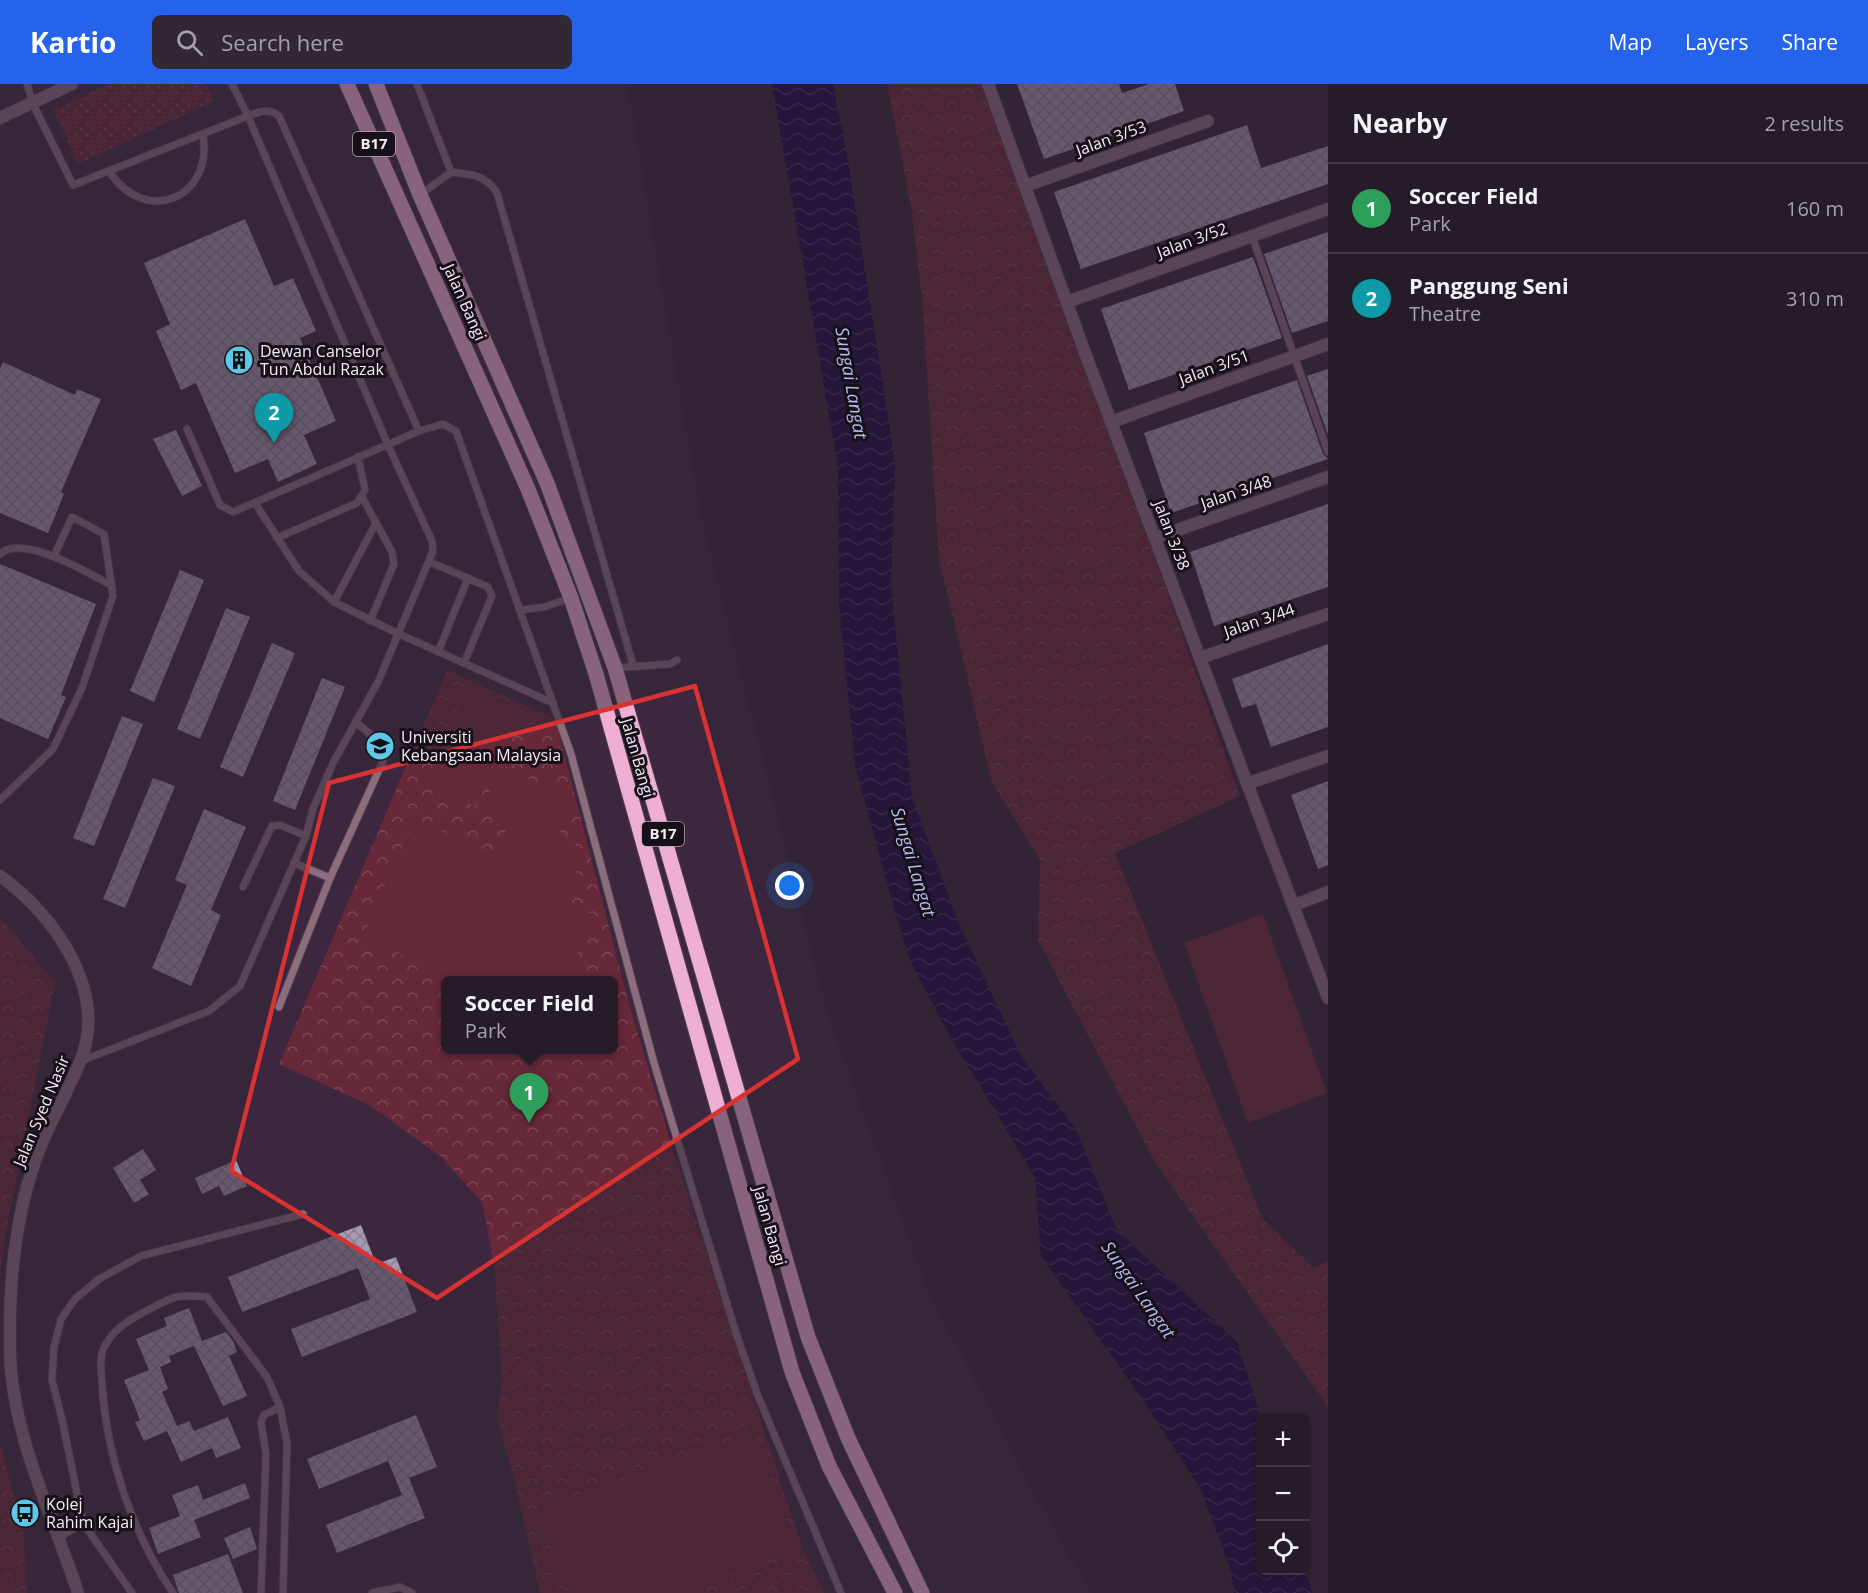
<!DOCTYPE html>
<html lang="en">
<head>
<meta charset="utf-8">
<style>
  :root { --surface:#261b28; --page:#322834; --text:#f1f3f6; --muted:#a4a1a8; --line:#423945; --accent:#2563eb }
  body { margin:0; font-family:"Open Sans",sans-serif; background:var(--page); color:var(--text) }
  .controls { position:absolute; right:18px; bottom:18px; display:grid; overflow:hidden; border-radius:9px; box-shadow:0 3px 9px #0003 }
  .controls button { width:54px; height:54px; display:grid; place-items:center; padding:0; border:0; border-bottom:2px solid var(--line); background:var(--surface); color:var(--text); font:30px sans-serif }
  .you { position:absolute; left:790px; top:802px; width:21px; height:21px; margin:-15px; border:4px solid #fff; border-radius:50%; background:#1a73e8; box-shadow:0 0 0 9px #1a73e833 }
  .badge { display:grid; place-items:center; width:39px; height:39px; border-radius:50%; background:var(--accent); color:#fff; font-size:20px; font-weight:700 }
  .pin { position:absolute; translate:-50% -50px; filter:drop-shadow(0 2px 3px #0008) }
  .pin::after { content:''; position:absolute; top:32px; width:21px; height:18px; background:inherit; clip-path:polygon(0 0,100% 0,50% 100%) }
  .popup { position:absolute; left:441px; top:892px; width:177px; height:78px; box-sizing:border-box; display:grid; place-content:center; border-radius:9px; background:var(--surface); filter:drop-shadow(0 2px 4px #0005); font-size:20px; white-space:nowrap; color:var(--muted) }
  .popup b { font-size:22px; color:var(--text) }
  .popup::after { content:''; position:absolute; left:50%; top:100%; margin-left:-12px; border:12px solid transparent; border-top-color:var(--surface) }
  .list { margin:0; padding:0; list-style:none }
  h2 { display:flex; justify-content:space-between; align-items:center; height:78px; margin:0; padding:0 24px; font-size:26px }
  h2 small { font-size:20px; font-weight:400; color:var(--muted) }
  .list li { display:grid; grid-template-columns:39px 1fr auto; gap:18px; align-items:center; box-sizing:border-box; height:90px; padding:0 24px; border-top:2px solid var(--line) }
  .list b { display:block; font-size:22px; white-space:nowrap }
  .list p { margin:0; font-size:20px; white-space:nowrap; color:var(--muted) }
  .list em { font-size:20px; font-style:normal; color:var(--muted) }
  .icon { flex:none; width:33px; height:33px; fill:none; stroke:currentColor; stroke-width:2; stroke-linecap:round; stroke-linejoin:round }
  .map { position:relative; flex:none; width:1328px; height:1509px; overflow:hidden }
  header { display:flex; align-items:center; gap:36px; box-sizing:border-box; height:84px; padding:0 30px; background:var(--accent); color:#fff }
  header strong { font-size:28px }
  nav { display:flex; gap:33px; margin-inline-start:auto; font-size:21px }
  .search { width:420px; height:54px; background:var(--page); display:flex; align-items:center; gap:15px; box-sizing:border-box; padding:0 21px; border-radius:9px; color:var(--muted); font-size:22px }
  main { display:flex }
  aside { flex:1; background:var(--surface) }
  .map>svg:first-child { display:block }
</style>
</head>
<body>
<header>
<strong>Kartio</strong>
<div class="search"><svg class="icon" aria-label="search" viewBox="0 0 24 24"><circle cx="10" cy="10" r="6"/><path d="M15 15l6 6"/></svg>Search here</div>
<nav><a>Map</a><a>Layers</a><a>Share</a></nav>
</header>
<main>
<div class="map">
<svg width="1328" height="1509" viewBox="0 0 1328 1509">
  <defs>
    <pattern id="grass-dots" width="8" height="8" patternUnits="userSpaceOnUse" patternTransform="scale(1.5)"><rect width="8" height="8" fill="#67283a"/><path d="M2 2h.1M6 6h.1" fill="none" stroke="#7d4757" stroke-width="1.8" stroke-linecap="round"/></pattern>
    <pattern id="forest-crowns" width="20" height="18" patternUnits="userSpaceOnUse" patternTransform="scale(1.5)"><rect width="20" height="18" fill="#67283a"/><path d="M2 6a3 3 0 1 1 6 0M12 15a3 3 0 1 1 6 0" fill="none" stroke="#7d4757"/></pattern>
    <pattern id="water-waves" width="16" height="10" patternUnits="userSpaceOnUse" patternTransform="scale(1.5)"><rect width="16" height="10" fill="#140742"/><path d="M0 5q4-4 8 0t8 0" fill="none" stroke="#372b5e"/></pattern>
    <pattern id="building-cross-hatch" width="8" height="8" patternUnits="userSpaceOnUse" patternTransform="scale(1.5)"><rect width="8" height="8" fill="#a49ab4"/><path d="M0 0l8 8M0 8l8-8" fill="none" stroke="#898194"/></pattern>
  </defs>
  <rect width="100%" height="100%" fill="#332435"/>
  <path fill="#3c273e" fill-rule="evenodd" d="M0,0H627L700,428L826,925L926,1202L1024,1392L1091,1509H0ZM445,896H613V966H445Z"/>
  <polygon fill="url(#grass-dots)" points="108,0 206,0 214,17 78,80 53,26"/>
  <g fill="url(#forest-crowns)" fill-rule="evenodd">
    <polygon points="887,0 985,0 1240,712 1115,769 1262,1134 1314,1184 1328,1177 1328,1323 1155,1078 1038,856 1040,776 992,698 939,475 922,214 911,123"/>
    <path d="M447,586L555,635L630,924L670,1056L802,1463L824,1509H540L515,1398L497,1334L502,1296L494,1180L482,1118L440,1072L369,1021L279,980ZM445,896H613V966H445Z"/>
    <polygon points="0,833 55,898 4,1158 0,1193"/>
    <polygon points="0,1357 24,1452 27,1509 0,1509"/>
  </g>
  <g fill="#67283a">
    <polygon points="470,601 519,624 474,722 425,699"/>
    <polygon points="501,682 574,715 558,753 586,766 564,816 595,831 566,896 460,896 362,853 415,735 495,771 511,735 483,723"/>
    <polygon points="1263,830 1327,1009 1248,1039 1184,859"/>
    <polygon points="754,1349 796,1466 677,1509 569,1509 539,1426"/>
  </g>
  <polygon fill="url(#water-waves)" points="772,0 833,0 847,70 895,379 891,500 912,713 959,840 1021,972 1077,1047 1116,1145 1237,1258 1261,1333 1260,1486 1306,1484 1312,1509 1234,1509 1230,1483 1200,1404 1140,1312 1041,1172 1035,1093 952,956 911,879 898,839 855,682 839,521 838,382"/>
  <g fill="url(#building-cross-hatch)">
    <polygon points="1017,0 1119,0 1122,9 1149,0 1175,0 1184,27 1044,75"/>
    <polygon points="1247,41 1261,84 1328,62 1328,100 1081,185 1054,108"/>
    <polygon points="245,135 274,202 293,194 316,247 300,254 336,337 304,351 317,380 278,398 268,375 235,389 196,299 181,306 156,247 170,240 144,179"/>
    <polygon points="1328,148 1328,237 1292,249 1264,170"/>
    <polygon points="1253,173 1282,254 1129,306 1101,225"/>
    <polygon points="3,278 75,311 77,305 101,315 61,408 64,410 48,449 0,429 0,285"/>
    <polygon points="1328,285 1328,351 1307,292"/>
    <polygon points="1297,296 1323,370 1328,375 1171,429 1144,349"/>
    <polygon points="176,346 202,402 182,412 153,355"/>
    <polygon points="1328,420 1328,503 1214,542 1190,468"/>
    <polygon points="0,480 96,520 61,611 66,613 48,655 0,634"/>
    <polygon points="180,486 204,496 154,618 130,607"/>
    <polygon points="226,524 250,533 200,655 177,645"/>
    <polygon points="272,559 295,569 243,693 220,683"/>
    <polygon points="1328,560 1328,643 1271,663 1256,620 1242,624 1232,595"/>
    <polygon points="322,594 345,603 295,726 273,717"/>
    <polygon points="122,632 143,640 94,762 73,754"/>
    <polygon points="153,694 175,702 125,824 103,815"/>
    <polygon points="1328,697 1328,781 1318,785 1291,711"/>
    <polygon points="204,725 246,743 211,826 221,831 191,902 152,884 187,801 175,796"/>
    <polygon points="143,1065 156,1086 140,1096 149,1110 134,1119 113,1084"/>
    <polygon points="236,1076 247,1102 224,1112 219,1102 202,1110 195,1094"/>
    <polygon points="361,1141 376,1180 396,1173 417,1228 302,1273 291,1245 370,1215 358,1184 242,1228 228,1193"/>
    <polygon points="189,1224 202,1257 226,1248 233,1257 237,1268 229,1272 247,1312 223,1322 194,1262 169,1272 171,1278 160,1283 168,1305 162,1308 177,1342 189,1337 194,1347 228,1333 241,1364 216,1374 212,1364 181,1378 167,1347 144,1357 135,1338 140,1336 124,1296 149,1286 136,1255 167,1242 164,1234"/>
    <polygon points="416,1331 437,1383 409,1394 425,1434 337,1469 326,1441 402,1411 388,1377 319,1405 307,1375"/>
    <polygon points="245,1399 250,1414 194,1436 201,1453 158,1470 149,1444 180,1432 172,1411 198,1401 203,1416"/>
    <polygon points="250,1443 257,1465 233,1475 224,1454"/>
    <polygon points="228,1470 243,1509 179,1509 173,1491"/>
  </g>
  <g fill="none" stroke-linecap="round" stroke-linejoin="round">
    <g stroke="#4e4050" stroke-width="9">
      <g id="service">
        <polyline points="27,0 33,20 73,101 248,32 232,0"/>
        <polyline points="417,0 451,88 420,111"/>
        <path d="M109,87C145,143 214,115 203,50"/>
        <path d="M451,88C471,90 486,91 497,109L633,581"/>
        <polyline points="1252,152 1328,368"/>
        <polyline points="187,345 220,421 233,428 419,347 443,340 456,347 571,670 654,979 736,1249 758,1312 841,1509"/>
        <polyline points="362,413 392,468 394,480 370,537"/>
        <polyline points="255,419 299,487 334,518 399,550 553,619"/>
        <polyline points="277,454 357,419 365,406 358,373"/>
        <path d="M0,470C22,449 88,489 111,501"/>
        <polyline points="430,478 488,503 492,512 464,579"/>
        <polyline points="334,518 376,439"/>
        <polyline points="521,526 544,523 571,514"/>
        <polyline points="438,568 468,494"/>
        <polyline points="615,584 670,580 677,576"/>
        <polyline points="0,716 53,665 82,604 113,512 104,450 72,433 54,472"/>
        <polyline points="330,794 384,675 385,663 356,638"/>
        <polyline points="243,803 272,742 280,741 306,752"/>
        <polyline points="279,923 330,794 294,779"/>
        <path d="M81,977L209,927L240,902L306,752L313,725L333,679L378,598L433,467L432,457L388,361L248,32C260,28 268,23 279,32L419,347"/>
        <polyline points="83,1439 62,1335 52,1296 54,1263 61,1235 75,1215 99,1195 141,1172 303,1130"/>
        <polyline points="60,1453 83,1439 132,1509"/>
        <path d="M173,1509C132,1448 106,1372 102,1298C101,1287 99,1271 105,1262C114,1244 130,1236 146,1227C175,1212 175,1210 207,1213L267,1293L280,1323L287,1359L283,1509"/>
        <polyline points="261,1509 266,1370 261,1338 264,1331 280,1323"/>
        <polyline points="372,1509 400,1503 412,1509"/>
      </g>
    </g>
    <g stroke="#4e4050" stroke-width="14">
      <g id="minor">
        <polyline points="988,0 1085,269 1328,914"/>
        <polyline points="0,34 72,0"/>
        <polyline points="1025,102 1208,37"/>
        <polyline points="1067,218 1328,125"/>
        <polyline points="1111,338 1328,260"/>
        <polyline points="1155,454 1328,393"/>
        <polyline points="1200,574 1328,530"/>
        <polyline points="1249,699 1328,672"/>
        <path d="M0,792C55,831 109,908 80,978C66,1012 47,1042 35,1077C14,1138 9,1201 10,1265C11,1351 52,1428 78,1509"/>
        <polyline points="1295,821 1328,808"/>
      </g>
    </g>
    <g stroke="#4e4050" stroke-width="17">
      <g id="primary">
        <polyline points="347,0 528,405 571,514 596,590 792,1288 829,1382 895,1509"/>
        <polyline points="376,0 420,111 547,399 615,584 808,1253 848,1354 922,1509"/>
      </g>
    </g>
    <use href="#service" stroke="#8b6d7e" stroke-width="7"/>
    <use href="#minor" stroke="#8b6d7e" stroke-width="12"/>
    <use href="#primary" stroke="#eeafd3" stroke-width="15"/>
  </g>
  <path d="M0 0H1328V1509H0ZM695,602L798,975L437,1214L231,1087L329,699Z" fill="#332435" fill-opacity=".55" fill-rule="evenodd"/>
  <path fill="none" stroke="#d83232" stroke-width="4.5" stroke-linejoin="round" d="M695,602L798,975L437,1214L231,1087L329,699Z"/>
  <defs>
    <g id="building-disc" transform="scale(1.5)"><circle r="9.5" fill="#5cc7e8" stroke="#171018"/><path d="M-4-6H4V6H1V3H-1V6H-4ZM-2.5-4.3h1.7v1.8h-1.7ZM.8-4.3h1.7v1.8H.8ZM-2.5-1h1.7V.8h-1.7ZM.8-1h1.7V.8H.8Z" fill="#111"/></g>
    <g id="university-disc" transform="scale(1.5)"><circle r="9.5" fill="#5cc7e8" stroke="#171018"/><path d="M0-5L7-2L0 1L-7-2ZM-4 1L0 2.5L4 1V4Q0 6-4 4Z" fill="#111"/></g>
    <g id="bus-disc" transform="scale(1.5)"><circle r="9.5" fill="#5cc7e8" stroke="#171018"/><path d="M-5-6H5V4H4V6H2V4H-2V6H-4V4H-5ZM-3.5-4V0h7V-4ZM-3.5 1.2v1.5H-2V1.2ZM2 1.2v1.5H3.5V1.2Z" fill="#111"/></g>
  </defs>
  <g fill-rule="evenodd">
    <use href="#building-disc" x="239" y="276"/>
    <use href="#university-disc" x="380" y="662"/>
    <use href="#bus-disc" x="25" y="1429"/>
  </g>
  <g text-anchor="middle" stroke-width="6" stroke-linejoin="round" paint-order="stroke">
    <g fill="#171018" stroke="#b2a9b3" stroke-width="1.5">
      <rect x="353" y="48" width="42" height="24" rx="4.5"/>
      <rect x="642" y="738" width="42" height="24" rx="4.5"/>
    </g>
    <g font-size="15" font-weight="bold" fill="#f5ebf6">
      <text x="374" y="65">B17</text>
      <text x="663" y="755">B17</text>
    </g>
    <g font-size="16" fill="#f5ebf6" stroke="#171018">
      <text transform="translate(1111 54) rotate(-20)" y="6">Jalan 3/53</text>
      <text transform="translate(1192 156) rotate(-20)" y="6">Jalan 3/52</text>
      <text transform="translate(465 218) rotate(66)" y="6">Jalan Bangi</text>
      <text transform="translate(1214 283) rotate(-20)" y="6">Jalan 3/51</text>
      <text transform="translate(1236 408) rotate(-19)" y="6">Jalan 3/48</text>
      <text transform="translate(1172 451) rotate(69)" y="6">Jalan 3/38</text>
      <text transform="translate(1259 536) rotate(-19)" y="6">Jalan 3/44</text>
      <text transform="translate(638 674) rotate(74)" y="6">Jalan Bangi</text>
      <text transform="translate(41 1027) rotate(-67)" y="6">Jalan Syed Nasir</text>
      <text transform="translate(770 1142) rotate(74)" y="6">Jalan Bangi</text>
    </g>
    <g font-size="16" fill="#f5ebf6" stroke="#171018" text-anchor="start">
      <text x="260" y="273">Dewan Canselor<tspan x="260" dy="18">Tun Abdul Razak</tspan></text>
      <text x="401" y="659">Universiti<tspan x="401" dy="18">Kebangsaan Malaysia</tspan></text>
      <text x="46" y="1426">Kolej<tspan x="46" dy="18">Rahim Kajai</tspan></text>
    </g>
    <g font-size="18" font-style="italic" fill="#b9bcf4" stroke="#171018">
      <text transform="translate(851 299) rotate(80)" y="6">Sungai Langat</text>
      <text transform="translate(913 778) rotate(73)" y="6">Sungai Langat</text>
      <text transform="translate(1138 1206) rotate(55)" y="6">Sungai Langat</text>
    </g>
  </g>
</svg>
<div class="controls">
<button>+</button>
<button>−</button>
<button><svg class="icon" aria-label="locate" viewBox="0 0 24 24"><circle cx="12" cy="12" r="6"/><path d="M12 2v4M12 18v4M2 12h4M18 12h4"/></svg></button>
</div>
<div class="you"></div>
<div class="pin badge" style="left:529px;top:1039px;background:#2e9e5b">1</div>
<div class="popup"><b>Soccer Field</b>Park</div>
<div class="pin badge" style="left:274px;top:359px;background:#0f9aa8">2</div>
</div>
<aside>
<h2>Nearby<small>2 results</small></h2>
<ul class="list">
<li><span class="badge" style="background:#2e9e5b">1</span><div><b>Soccer Field</b><p>Park</p></div><em>160 m</em></li>
<li><span class="badge" style="background:#0f9aa8">2</span><div><b>Panggung Seni</b><p>Theatre</p></div><em>310 m</em></li>
</ul>
</aside>
</main>
</body>
</html>
